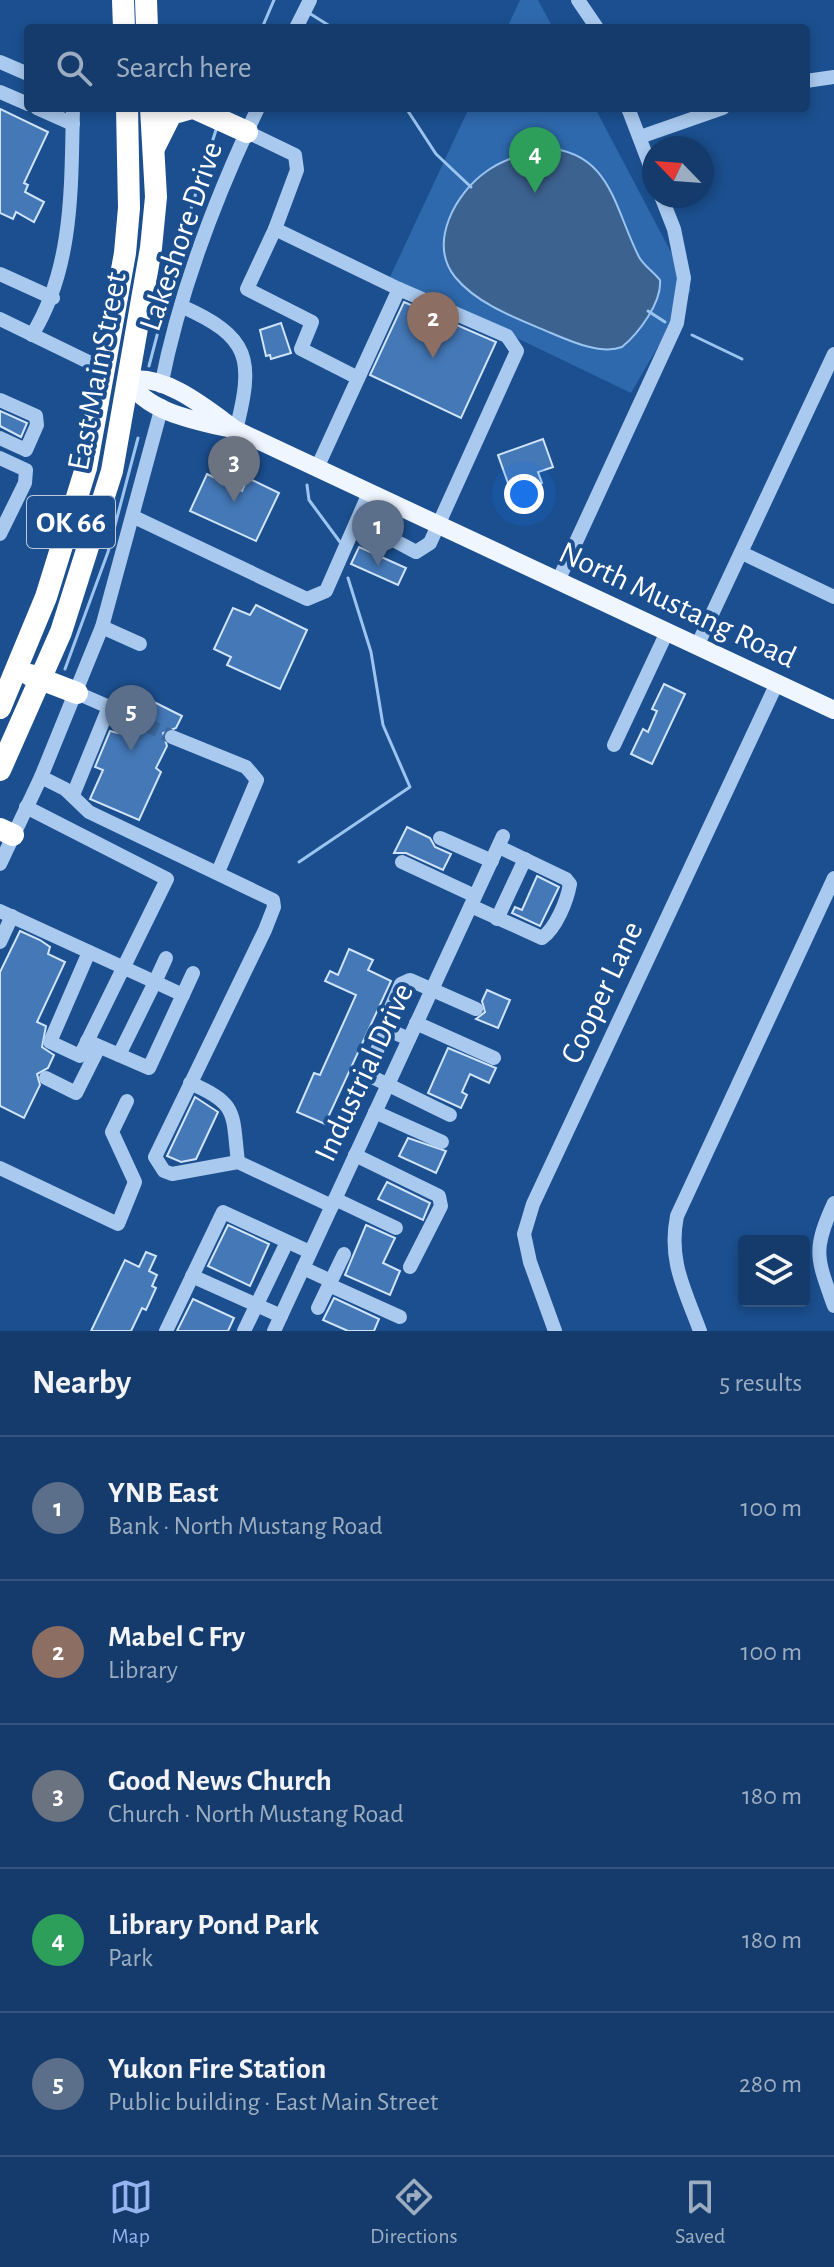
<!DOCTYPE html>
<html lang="en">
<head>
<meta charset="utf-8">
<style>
  :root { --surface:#143b6b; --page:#1d4271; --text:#f1f3f6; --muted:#9dadc1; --line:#33557e; --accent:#95b2f1 }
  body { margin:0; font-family:"Alegreya Sans",sans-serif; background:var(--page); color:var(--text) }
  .controls { position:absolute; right:24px; bottom:24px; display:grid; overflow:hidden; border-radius:8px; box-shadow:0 4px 12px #0003 }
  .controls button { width:72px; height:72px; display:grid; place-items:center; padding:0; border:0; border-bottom:2px solid var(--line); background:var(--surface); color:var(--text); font:40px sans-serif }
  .compass { position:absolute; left:642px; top:136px; width:72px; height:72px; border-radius:50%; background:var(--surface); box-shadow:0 4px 12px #0003; rotate:295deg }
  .you { position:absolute; left:524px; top:494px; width:28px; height:28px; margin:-20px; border:6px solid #fff; border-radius:50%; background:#1a73e8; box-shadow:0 0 0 12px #1a73e833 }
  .badge { display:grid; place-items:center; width:52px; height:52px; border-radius:50%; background:var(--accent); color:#fff; font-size:26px; font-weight:700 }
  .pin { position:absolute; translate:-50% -66px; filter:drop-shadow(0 2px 4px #0008) }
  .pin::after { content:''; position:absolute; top:42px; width:28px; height:24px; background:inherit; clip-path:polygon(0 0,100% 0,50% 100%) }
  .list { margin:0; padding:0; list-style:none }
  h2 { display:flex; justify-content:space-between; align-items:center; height:104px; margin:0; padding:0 32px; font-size:34px }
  h2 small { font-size:26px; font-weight:400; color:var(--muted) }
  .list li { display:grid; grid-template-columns:52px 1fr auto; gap:24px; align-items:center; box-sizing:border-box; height:144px; padding:0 32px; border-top:2px solid var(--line) }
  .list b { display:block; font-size:30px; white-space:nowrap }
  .list p { margin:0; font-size:26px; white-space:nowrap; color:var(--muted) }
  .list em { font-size:26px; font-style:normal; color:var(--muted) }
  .icon { flex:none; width:44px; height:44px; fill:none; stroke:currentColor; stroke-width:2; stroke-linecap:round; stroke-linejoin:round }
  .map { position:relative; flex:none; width:834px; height:1331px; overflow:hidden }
  .search { position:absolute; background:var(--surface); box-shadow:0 4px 12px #0003; left:24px; right:24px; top:24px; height:88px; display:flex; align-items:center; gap:20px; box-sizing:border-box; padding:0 28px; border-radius:8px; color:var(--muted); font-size:30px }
  .sheet { height:824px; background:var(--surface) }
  nav { display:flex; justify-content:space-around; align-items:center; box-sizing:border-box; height:112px; border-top:2px solid var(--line); background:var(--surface); font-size:22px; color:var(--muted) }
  nav a { display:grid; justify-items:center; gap:4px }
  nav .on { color:var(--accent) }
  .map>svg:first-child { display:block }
</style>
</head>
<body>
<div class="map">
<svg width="834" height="1331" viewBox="0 0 834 1331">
  <rect width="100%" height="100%" fill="#1b4f8f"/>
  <g fill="#2e69ad">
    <polygon points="520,0 538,0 553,28 507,28"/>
    <polygon points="469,108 595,108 691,290 631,393 390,277"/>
  </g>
  <path fill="#3c6290" stroke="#9cc4f0" stroke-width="2" d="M544,148C611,151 614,208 639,257C644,266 653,271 660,280C662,302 639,333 622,347C601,355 570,341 551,333C518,319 478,305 455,277C428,243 455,193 487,171C504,159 524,154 544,148Z"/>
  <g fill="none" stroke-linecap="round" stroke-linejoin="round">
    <g stroke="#9cc4f0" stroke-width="3">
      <polyline points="309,13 333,28"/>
      <polyline points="262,28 274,0"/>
      <polyline points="406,108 436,154 471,187"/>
      <polyline points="648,311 665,322"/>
      <polyline points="692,335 742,359"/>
      <polyline points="149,366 187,221 216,130"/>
      <polyline points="307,485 309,500 340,542"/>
      <polyline points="65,669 108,552 138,438"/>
      <polyline points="299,862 410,787 383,725 371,652 348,578"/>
    </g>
  </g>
  <g fill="#4478b7" stroke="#cfe3fa" stroke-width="2">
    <polygon points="0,109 48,132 24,183 28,185 25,192 44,202 34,222 16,212 13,219 0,213"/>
    <polygon points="404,302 496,342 461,418 370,375"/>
    <polygon points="281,323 291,353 271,359 270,355 266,356 260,330"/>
    <polygon points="0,411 27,423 21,437 0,426"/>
    <polygon points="543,439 553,467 538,472 542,483 528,488 524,479 508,483 498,455"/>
    <polygon points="207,474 242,491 248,478 279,493 256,541 190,511"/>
    <polygon points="359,547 406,568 398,585 351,564"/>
    <polygon points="256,605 307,630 280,689 227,665 231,657 214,649 233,608 250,615"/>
    <polygon points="664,684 685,694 652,764 631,754 643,729 648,732 657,711 652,709"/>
    <polygon points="128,689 182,716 176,728 163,733 167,746 156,768 161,772 139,820 90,799 103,770 95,767 110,731 118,733 122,724 131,724 135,719 135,710 123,700"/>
    <polygon points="407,827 430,838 435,847 451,854 443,870 406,853 394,853"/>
    <polygon points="537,876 559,887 540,926 512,913 515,907 522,910"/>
    <polygon points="20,931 40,940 50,947 48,954 65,962 37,1022 46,1026 42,1047 54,1055 48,1068 37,1074 40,1085 24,1118 0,1106 0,972"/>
    <polygon points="349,949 373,960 368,970 391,981 325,1124 297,1112 314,1073 320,1075 356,995 325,981 330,971 338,975"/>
    <polygon points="487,990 510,1000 498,1028 476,1019 485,1012 482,1001"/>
    <polygon points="448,1048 496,1068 489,1083 470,1074 462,1092 467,1095 461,1108 428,1093"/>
    <polygon points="195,1097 218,1112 196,1159 181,1162 167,1156"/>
    <polygon points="408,1138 446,1151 436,1173 399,1156"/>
    <polygon points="387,1182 430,1203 423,1220 378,1199"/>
    <polygon points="228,1225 269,1244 250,1286 208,1266"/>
    <polygon points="366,1225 395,1238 383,1263 400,1271 390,1295 345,1275"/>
    <polygon points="146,1252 156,1256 149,1271 157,1275 152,1286 156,1288 146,1310 142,1308 131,1331 91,1331 125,1260 139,1267"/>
    <polygon points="334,1298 379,1319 374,1331 348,1331 323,1320"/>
    <polygon points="193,1299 234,1318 228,1331 177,1331"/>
  </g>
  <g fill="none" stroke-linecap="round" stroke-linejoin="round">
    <polyline stroke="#3d69a0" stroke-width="14" stroke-dasharray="14 7" stroke-linecap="butt" points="126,715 172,737"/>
    <g stroke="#a9c9ee" stroke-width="14">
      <polyline points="578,0 597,28"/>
      <polyline points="296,28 310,0"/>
      <polyline points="0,62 28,74"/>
      <polyline points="806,81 834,77"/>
      <polyline points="0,92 28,104"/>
      <polyline points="37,108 73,124"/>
      <polyline points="628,108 654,176"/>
      <polyline points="247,132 295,155 297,170 275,229 399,289 317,468"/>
      <polyline points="640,137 723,108"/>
      <polyline points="275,229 247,289 312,322 301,349 358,378"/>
      <polyline points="0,274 53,298"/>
      <path d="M181,306C251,337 254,359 236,430"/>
      <polyline points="0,319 105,370"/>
      <path d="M32,335C74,267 71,186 73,108"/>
      <path d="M161,386C180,289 216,196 258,108"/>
      <polyline points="0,400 36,416 37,425 26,450 0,438"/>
      <polyline points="0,458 26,470 25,483 0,534"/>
      <polyline points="134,517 307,599 326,591 369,493"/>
      <polyline points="358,521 416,552 430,543 517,351 507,336 399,289"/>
      <polyline points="742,553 834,597"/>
      <polyline points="558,581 677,323 684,278 674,229 661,196"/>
      <polyline points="102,627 140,644"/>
      <polyline points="697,646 834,354"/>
      <polyline points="109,707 126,715"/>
      <polyline points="172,737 246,767 257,780 218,872"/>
      <polyline points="614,745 667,632"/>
      <polyline points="41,777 65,789 89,812 273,900 274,907 265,930 155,1157 164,1171 172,1174 238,1162 332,1206"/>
      <polyline points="73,795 109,707 77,693"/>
      <polyline points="26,807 167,879 80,1056 50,1042 89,952"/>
      <polyline points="440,838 492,861"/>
      <polyline points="402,862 475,896"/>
      <polyline points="0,864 41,777 102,627 162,406"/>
      <path d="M471,906L542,938C556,928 567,901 570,884L566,879L499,847"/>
      <polyline points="0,911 155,982 119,1055 87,1041"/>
      <polyline points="497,919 525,859"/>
      <polyline points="0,942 12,916"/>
      <polyline points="166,958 155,982 183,995"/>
      <polyline points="389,1012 401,984 410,980 476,1009"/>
      <polyline points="416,1023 494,1058"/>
      <polyline points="409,1039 393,1032 385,1033 366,1074 450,1115"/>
      <polyline points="119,1055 149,1068 193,973"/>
      <polyline points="46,1078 76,1093 99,1047"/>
      <path d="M190,1083C239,1104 232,1113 238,1162"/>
      <polyline points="375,1112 442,1142"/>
      <polyline points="355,1155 439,1196 441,1206 410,1267"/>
      <polyline points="0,1168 118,1224 135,1182 112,1132 127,1101"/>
      <polyline points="335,1199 396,1228"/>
      <path d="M834,1203C812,1251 817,1258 834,1306"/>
      <polyline points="303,1268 331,1281"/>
      <polyline points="192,1276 281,1316"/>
      <polyline points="329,1285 400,1317"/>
      <polyline points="318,1308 344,1254"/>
      <polyline points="166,1331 223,1212 310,1252"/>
      <polyline points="244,1331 287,1242"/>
      <polyline points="274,1331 503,836"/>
      <polyline points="555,1331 530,1262 524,1234 533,1204 777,683"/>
      <path d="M700,1331C685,1290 668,1261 677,1216L834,878"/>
    </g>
    <path stroke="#f0f6ff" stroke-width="18" d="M236,430C202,422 145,413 129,380C166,374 207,409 236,430L834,710"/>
    <g stroke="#fff" stroke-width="22">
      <polyline points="123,0 124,28"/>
      <polyline points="146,0 147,28"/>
      <polyline points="194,108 247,132"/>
      <polyline points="155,146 171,114 192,108"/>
      <polyline points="30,675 77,693"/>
      <polyline points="0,708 46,597 86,468 125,253 129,208 127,108"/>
      <polyline points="0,770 61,632 112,471 151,248 156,197 151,108"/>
      <polyline points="0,829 13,835"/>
    </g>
  </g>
  <g text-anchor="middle" stroke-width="8" stroke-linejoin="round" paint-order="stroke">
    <rect fill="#1b4f8f" stroke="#bbcadd" stroke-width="2" x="27" y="496" width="88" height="52" rx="6"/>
    <g font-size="30" font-weight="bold" fill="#fff">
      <text x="71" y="532">OK 66</text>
    </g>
    <g font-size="32" fill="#fff" stroke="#1b4f8f">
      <text transform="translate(180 236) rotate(-71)" y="11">Lakeshore Drive</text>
      <text transform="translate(96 371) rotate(-79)" y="11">East Main Street</text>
      <text transform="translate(678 604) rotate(25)" y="11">North Mustang Road</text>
      <text transform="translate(601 992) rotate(-65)" y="11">Cooper Lane</text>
      <text transform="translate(363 1072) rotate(-65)" y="11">Industrial Drive</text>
    </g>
  </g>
</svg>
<div class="controls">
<button><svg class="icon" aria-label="layers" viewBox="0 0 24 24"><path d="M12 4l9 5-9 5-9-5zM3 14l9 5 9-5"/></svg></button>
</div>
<svg class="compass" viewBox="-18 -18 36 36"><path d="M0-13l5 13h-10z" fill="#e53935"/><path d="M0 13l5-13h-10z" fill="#9dadc1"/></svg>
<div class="you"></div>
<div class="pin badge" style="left:378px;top:566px;background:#5c6f8a">1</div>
<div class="pin badge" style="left:433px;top:358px;background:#8d6e63">2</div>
<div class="pin badge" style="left:234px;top:502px;background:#6b7280">3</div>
<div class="pin badge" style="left:535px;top:193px;background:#2e9e5b">4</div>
<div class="pin badge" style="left:131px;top:751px;background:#5c6f8a">5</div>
<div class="search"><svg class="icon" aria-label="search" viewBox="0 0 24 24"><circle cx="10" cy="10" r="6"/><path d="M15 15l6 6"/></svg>Search here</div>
</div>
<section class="sheet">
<h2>Nearby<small>5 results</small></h2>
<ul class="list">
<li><span class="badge" style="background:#5c6f8a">1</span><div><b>YNB East</b><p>Bank · North Mustang Road</p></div><em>100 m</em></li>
<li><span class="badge" style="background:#8d6e63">2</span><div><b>Mabel C Fry</b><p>Library</p></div><em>100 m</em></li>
<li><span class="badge" style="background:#6b7280">3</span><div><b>Good News Church</b><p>Church · North Mustang Road</p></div><em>180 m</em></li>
<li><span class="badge" style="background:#2e9e5b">4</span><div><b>Library Pond Park</b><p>Park</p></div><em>180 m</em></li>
<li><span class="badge" style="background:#5c6f8a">5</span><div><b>Yukon Fire Station</b><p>Public building · East Main Street</p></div><em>280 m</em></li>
</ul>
</section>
<nav>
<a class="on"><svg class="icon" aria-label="map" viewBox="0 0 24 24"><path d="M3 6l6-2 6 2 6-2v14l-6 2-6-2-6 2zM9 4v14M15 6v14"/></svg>Map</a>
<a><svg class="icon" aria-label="directions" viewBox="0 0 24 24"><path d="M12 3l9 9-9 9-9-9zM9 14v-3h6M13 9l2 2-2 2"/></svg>Directions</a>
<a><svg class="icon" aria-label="saved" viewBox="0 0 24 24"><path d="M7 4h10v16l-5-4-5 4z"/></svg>Saved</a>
</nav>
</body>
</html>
